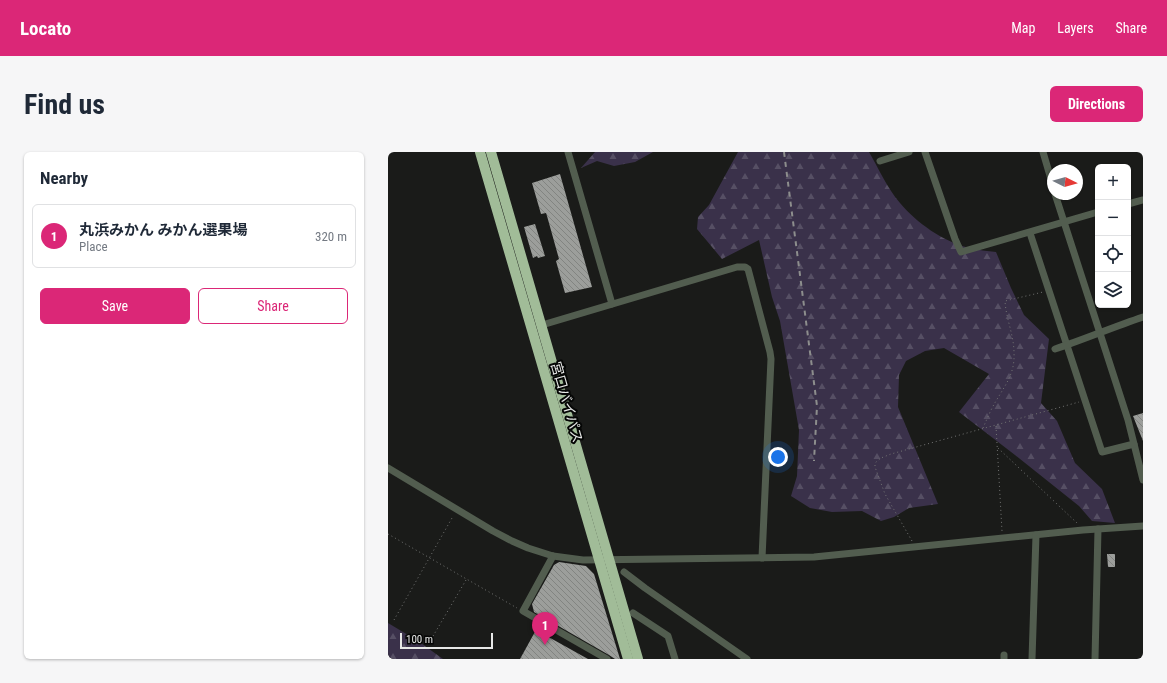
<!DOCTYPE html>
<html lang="en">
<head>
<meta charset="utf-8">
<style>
  :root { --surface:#fff; --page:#f6f6f7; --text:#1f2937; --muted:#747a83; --line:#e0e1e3; --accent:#db2777 }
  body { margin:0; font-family:"Roboto Condensed","Noto Sans JP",sans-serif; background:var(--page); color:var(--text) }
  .controls { position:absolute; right:12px; top:12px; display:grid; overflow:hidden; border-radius:6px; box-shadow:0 1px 3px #0004 }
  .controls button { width:36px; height:36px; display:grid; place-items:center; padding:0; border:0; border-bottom:1px solid var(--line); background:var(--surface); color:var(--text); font:20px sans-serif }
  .compass { position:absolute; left:659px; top:12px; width:36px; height:36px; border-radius:50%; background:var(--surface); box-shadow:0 1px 3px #0004; rotate:95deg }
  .scale { position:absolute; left:12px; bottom:10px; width:93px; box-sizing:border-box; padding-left:4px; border:2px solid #e7e8e7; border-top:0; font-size:11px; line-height:14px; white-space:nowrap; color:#e7e8e7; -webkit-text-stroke:3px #050605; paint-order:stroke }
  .you { position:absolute; left:390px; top:305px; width:14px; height:14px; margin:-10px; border:3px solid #fff; border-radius:50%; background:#1a73e8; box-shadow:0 0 0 6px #1a73e833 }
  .badge { display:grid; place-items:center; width:26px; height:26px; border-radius:50%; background:var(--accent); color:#fff; font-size:13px; font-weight:700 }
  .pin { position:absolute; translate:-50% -33px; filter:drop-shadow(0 1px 2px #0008) }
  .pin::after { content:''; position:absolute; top:21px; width:14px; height:12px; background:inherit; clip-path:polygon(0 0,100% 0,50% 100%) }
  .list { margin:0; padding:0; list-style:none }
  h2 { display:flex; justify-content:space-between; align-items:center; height:52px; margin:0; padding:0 16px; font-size:17px }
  h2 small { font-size:13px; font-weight:400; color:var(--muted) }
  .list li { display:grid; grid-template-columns:26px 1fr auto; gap:12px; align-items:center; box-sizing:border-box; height:64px; margin:0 8px 8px; padding:0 8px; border:1px solid var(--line); border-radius:6px }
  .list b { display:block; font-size:15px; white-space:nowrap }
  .list p { margin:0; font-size:13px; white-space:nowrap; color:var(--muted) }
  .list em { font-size:13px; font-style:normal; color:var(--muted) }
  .actions { display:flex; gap:8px; padding:12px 16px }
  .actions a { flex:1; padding:9px 0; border:1px solid var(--accent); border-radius:6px; text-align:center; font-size:14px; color:var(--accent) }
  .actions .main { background:var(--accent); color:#fff }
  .icon { flex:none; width:22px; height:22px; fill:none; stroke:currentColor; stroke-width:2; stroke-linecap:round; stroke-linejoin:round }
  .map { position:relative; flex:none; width:755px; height:507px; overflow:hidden; border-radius:6px }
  header { display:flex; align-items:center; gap:24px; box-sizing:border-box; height:56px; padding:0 20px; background:var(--accent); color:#fff }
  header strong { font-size:19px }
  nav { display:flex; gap:22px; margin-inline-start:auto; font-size:14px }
  .intro { display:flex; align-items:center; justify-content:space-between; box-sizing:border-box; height:96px; padding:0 24px }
  h1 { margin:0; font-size:28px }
  .button { padding:10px 18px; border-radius:6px; background:var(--accent); color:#fff; font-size:14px; font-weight:700 }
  main { display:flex; gap:24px; padding:0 24px }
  aside { flex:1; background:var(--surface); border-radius:6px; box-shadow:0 1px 3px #0004 }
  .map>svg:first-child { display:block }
</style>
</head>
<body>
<header>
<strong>Locato</strong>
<nav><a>Map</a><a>Layers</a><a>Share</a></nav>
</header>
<div class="intro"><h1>Find us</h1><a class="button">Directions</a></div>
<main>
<aside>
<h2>Nearby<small></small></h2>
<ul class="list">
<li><span class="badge">1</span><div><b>丸浜みかん みかん選果場</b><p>Place</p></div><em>320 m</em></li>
</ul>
<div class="actions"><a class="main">Save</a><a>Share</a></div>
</aside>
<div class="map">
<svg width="755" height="507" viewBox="0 0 755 507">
  <defs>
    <pattern id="forest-firs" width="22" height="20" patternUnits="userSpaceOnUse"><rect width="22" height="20" fill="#3a314a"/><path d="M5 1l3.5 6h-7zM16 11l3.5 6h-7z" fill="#564f64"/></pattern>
    <pattern id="building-back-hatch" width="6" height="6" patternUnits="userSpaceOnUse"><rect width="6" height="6" fill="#9c9e9b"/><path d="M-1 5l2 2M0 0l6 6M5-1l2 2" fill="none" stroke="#828481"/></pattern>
  </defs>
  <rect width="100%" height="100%" fill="#1a1b19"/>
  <g fill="url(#forest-firs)">
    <polygon points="207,0 265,0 247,10 226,14 209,9 193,16"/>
    <path d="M350,0H481C491,17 499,36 512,51C529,71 554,89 581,96C590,98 599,99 608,100L623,136L636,163L661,187L653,251L669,269L687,311L714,337L727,371L704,369L691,354L627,303L571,260L601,222L556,196L537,199L518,209L511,223L510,255L550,352L521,356L506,365L493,369L474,359L444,360L422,356L403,344L409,324L411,278L392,169L384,145L371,88L334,107L309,77L310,65L321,53Z"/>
    <polygon points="0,471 30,489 55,507 0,507"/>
  </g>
  <g fill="url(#building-back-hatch)">
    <polygon points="172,22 204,135 177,141 168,109 171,107 159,64 158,61 153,62 144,31"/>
    <polygon points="147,72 157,104 150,106 149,104 145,106 136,75"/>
    <polygon points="755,261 755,289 745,264"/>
    <polygon points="719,402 727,402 727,415 720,415"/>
    <polygon points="171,410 198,414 206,422 232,507 227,507 221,503 146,460 144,452 166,413"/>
    <polygon points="148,478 200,507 132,507"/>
  </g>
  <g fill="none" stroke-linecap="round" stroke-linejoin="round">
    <g stroke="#747574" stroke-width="1" stroke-dasharray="1 3" stroke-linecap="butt">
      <polyline points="608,274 614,379"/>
      <path d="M595,276C599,267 603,257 608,249C618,232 627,221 626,201C626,183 618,167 617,149L655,140"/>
      <polyline points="610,296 689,371"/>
      <polyline points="0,382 129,456"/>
      <polyline points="524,389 497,342 487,315 487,311 493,306 503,302 691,250"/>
      <polyline points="6,468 64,366"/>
      <polyline points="41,491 78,428"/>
    </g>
    <g stroke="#525d4f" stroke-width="7">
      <polyline points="180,0 224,152"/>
      <polyline points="537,0 567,87 573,100 710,60"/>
      <polyline points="655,0 665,34"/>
      <polyline points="492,9 521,0"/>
      <polyline points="667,42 740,268 755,328"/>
      <polyline points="740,52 755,48"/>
      <polyline points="642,81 714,300 746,292"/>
      <polyline points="154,173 349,115 357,115 360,117 382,200 383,207 374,406"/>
      <path d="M667,197C697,187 725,175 755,165"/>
      <polyline points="0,316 105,379 124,389 140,396 165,404 195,408 426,405 695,378 755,374"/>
      <polyline points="165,404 135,459 219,507"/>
      <polyline points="236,420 257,436 359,507"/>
      <polyline points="245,461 280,484 287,507"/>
      <polyline points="616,507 616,503"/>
      <polyline points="644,507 648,383"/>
      <polyline points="707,507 710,377"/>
    </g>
    <g stroke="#a1bc98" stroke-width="10">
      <polyline points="92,0 240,507"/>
      <polyline points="103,0 250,507"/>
    </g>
    <polyline stroke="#8d8e8d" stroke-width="2" stroke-dasharray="5 5" stroke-linecap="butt" points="396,0 429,254 426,309"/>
  </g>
  <g text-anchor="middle" stroke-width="4" stroke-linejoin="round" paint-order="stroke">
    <g font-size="14" fill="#e7e8e7" stroke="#050605">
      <text transform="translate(179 250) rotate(74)" y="5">宮口バイパス</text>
    </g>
  </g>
</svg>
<div class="controls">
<button>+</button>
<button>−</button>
<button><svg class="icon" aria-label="locate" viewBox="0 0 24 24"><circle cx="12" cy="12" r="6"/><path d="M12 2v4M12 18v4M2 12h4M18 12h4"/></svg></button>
<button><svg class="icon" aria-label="layers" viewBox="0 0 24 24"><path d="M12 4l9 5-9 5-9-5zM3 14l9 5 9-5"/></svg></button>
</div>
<svg class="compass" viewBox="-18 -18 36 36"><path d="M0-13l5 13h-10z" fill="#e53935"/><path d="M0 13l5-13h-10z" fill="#747a83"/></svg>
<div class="scale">100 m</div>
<div class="you"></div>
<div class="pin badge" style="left:157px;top:493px">1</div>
</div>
</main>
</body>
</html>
